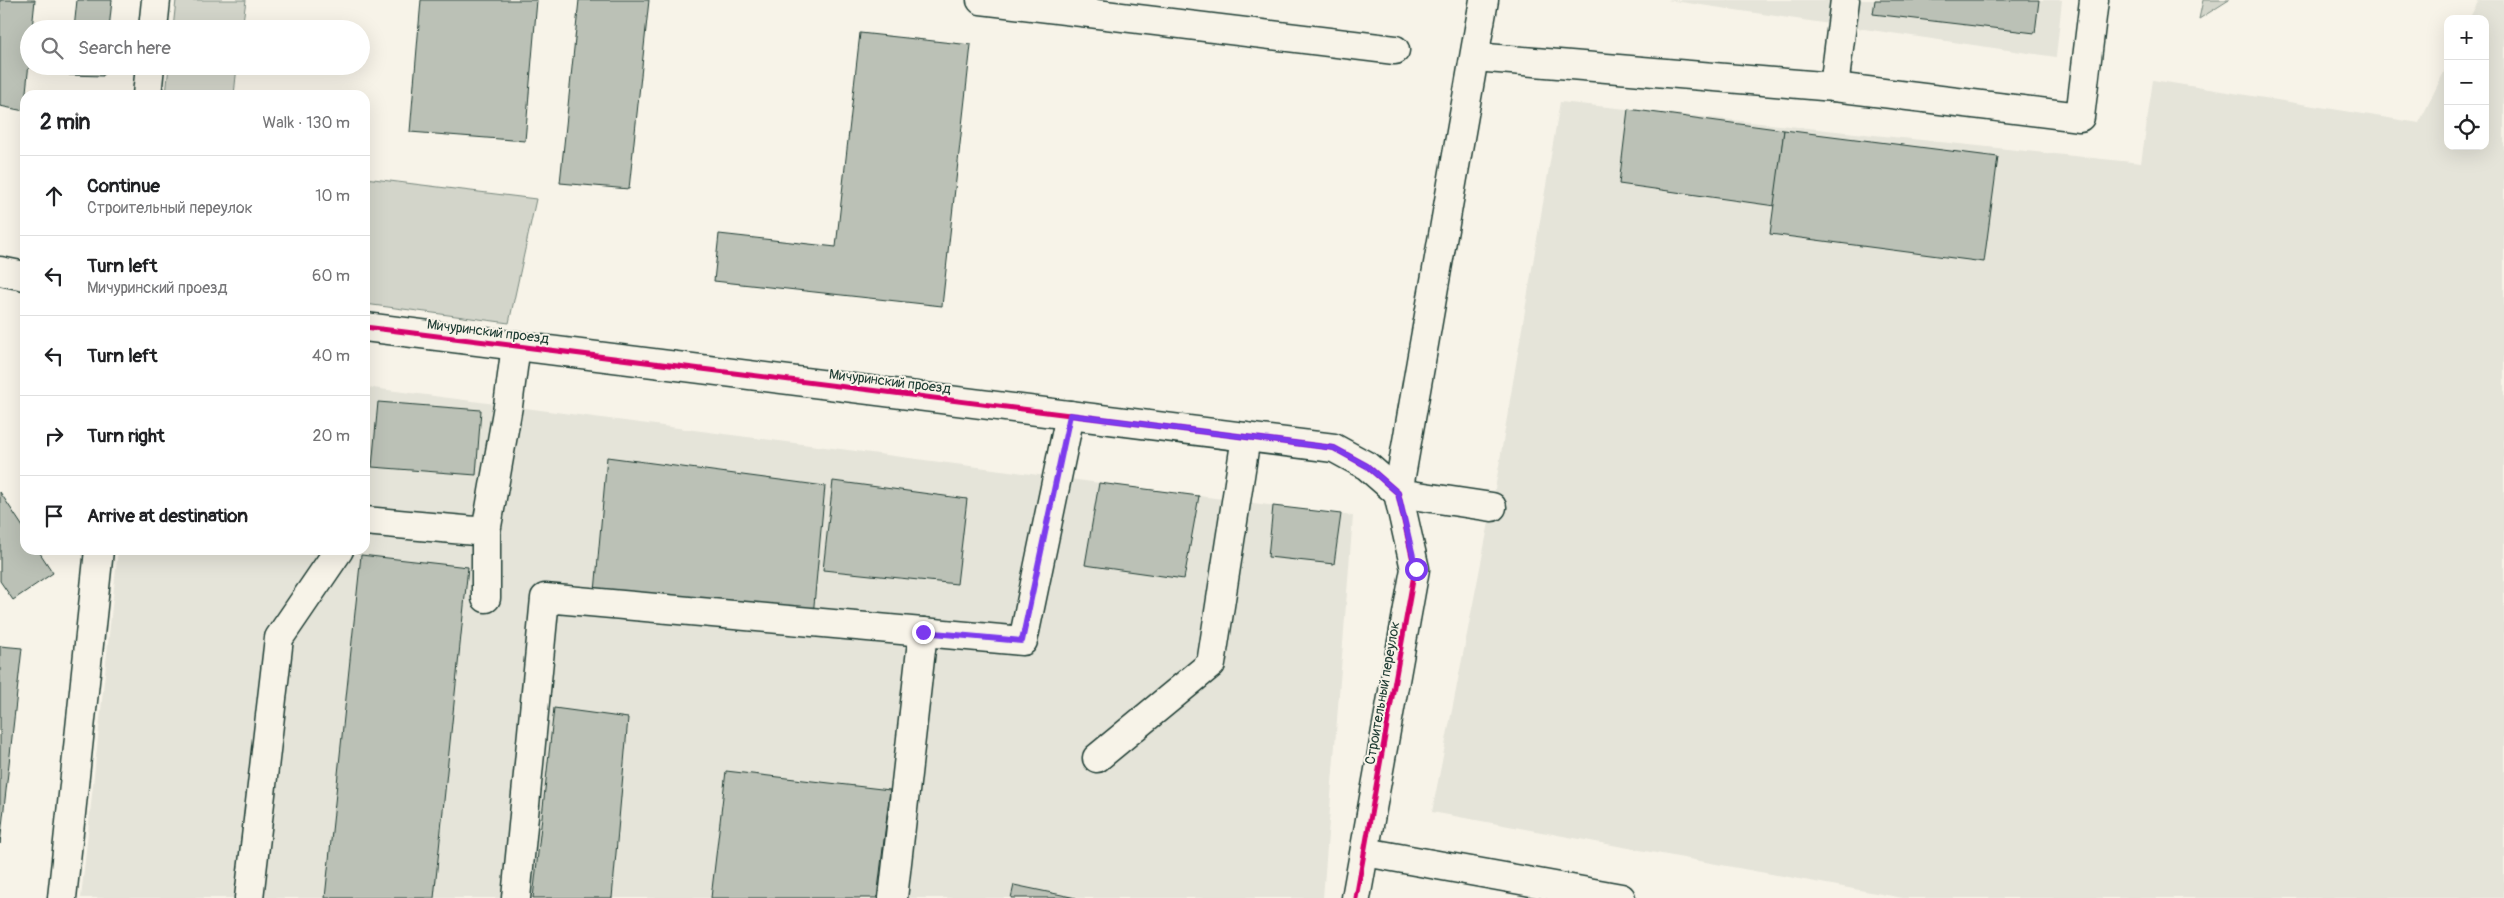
<!DOCTYPE html>
<html lang="en">
<head>
<meta charset="utf-8">
<style>
  :root { --surface:#fff; --page:#f6f6f6; --text:#202124; --muted:#757577; --line:#e0e0e0 }
  body { margin:0; font-family:Pangolin,sans-serif; background:var(--page); color:var(--text) }
  .controls { position:absolute; right:15px; top:15px; display:grid; overflow:hidden; border-radius:10px; box-shadow:0 5px 20px #0002 }
  .controls button { width:45px; height:45px; display:grid; place-items:center; padding:0; border:0; border-bottom:1px solid var(--line); background:var(--surface); color:var(--text); font:25px sans-serif }
  .stop { position:absolute; width:15px; height:15px; margin:-11px; border:4px solid #7c3aed; border-radius:50%; background:#fff }
  .stop.end { background:#7c3aed; border-color:#fff; box-shadow:0 1px 5px #0008 }
  .list { margin:0; padding:0; list-style:none }
  h2 { display:flex; justify-content:space-between; align-items:center; height:65px; margin:0; padding:0 20px; font-size:21px }
  h2 small { font-size:16px; font-weight:400; color:var(--muted) }
  .list li { display:grid; grid-template-columns:32px 1fr auto; gap:15px; align-items:center; box-sizing:border-box; height:80px; padding:0 20px; border-top:1px solid var(--line) }
  .list b { display:block; font-size:19px; white-space:nowrap }
  .list p { margin:0; font-size:16px; white-space:nowrap; color:var(--muted) }
  .list em { font-size:16px; font-style:normal; color:var(--muted) }
  .icon { flex:none; width:28px; height:28px; fill:none; stroke:currentColor; stroke-width:2; stroke-linecap:round; stroke-linejoin:round }
  .map { position:relative; flex:none; width:2504px; height:898px; overflow:hidden }
  .search { position:absolute; background:var(--surface); box-shadow:0 5px 20px #0002; left:20px; top:20px; width:350px; height:55px; display:flex; align-items:center; gap:12px; box-sizing:border-box; padding:0 18px; border-radius:28px; color:var(--muted); font-size:19px }
  .panel { position:absolute; background:var(--surface); box-shadow:0 5px 20px #0002; left:20px; top:90px; width:350px; height:465px; border-radius:15px }
  .map>svg:first-child { display:block }
</style>
</head>
<body>
<div class="map">
<svg width="2504" height="898" viewBox="0 0 2504 898">
  <rect width="100%" height="100%" fill="#f7f3e8"/>
  <filter id="ink" filterUnits="userSpaceOnUse"><feTurbulence type="fractalNoise" baseFrequency=".02" numOctaves="2"/><feDisplacementMap in="SourceGraphic" scale="10" xChannelSelector="R" yChannelSelector="G"/><feConvolveMatrix kernelMatrix="1 2 1 2 8 2 1 2 1" color-interpolation-filters="sRGB"/></filter>
  <g filter="url(#ink)">
    <g fill="#e5e4d9">
      <polygon points="1667,0 2062,0 2056,57"/>
      <polygon points="2479,0 2504,0 2504,898 1903,898 1432,812 1492,507 1560,102 2141,163 2153,80 2419,123 2448,64 2448,146 2485,146 2485,19 2469,19"/>
      <polygon points="365,387 1353,516 1323,898 81,898 118,550 365,550"/>
    </g>
    <g fill="#d3d5ca" stroke="#79897f">
      <polygon points="176,0 246,0 242,29 173,29"/>
      <polygon points="2203,0 2229,0 2199,19"/>
      <polygon points="169,66 237,66 234,95 166,95"/>
      <polygon points="365,178 536,199 509,323 365,304"/>
    </g>
    <g fill="#bbc1b6" stroke="#1f3d34">
      <polygon points="0,0 35,0 32,29 29,29 29,63 24,111 0,106"/>
      <polygon points="77,0 112,0 109,29 74,29"/>
      <polygon points="421,0 537,0 525,141 410,132"/>
      <polygon points="579,0 649,0 629,189 560,183"/>
      <polygon points="1875,0 2039,0 2035,33 1873,14"/>
      <polygon points="860,33 971,45 942,306 714,281 719,234 836,247"/>
      <polygon points="70,66 104,66 103,76 69,75"/>
      <polygon points="1628,109 1784,130 1775,206 1619,184"/>
      <polygon points="1784,130 1998,157 1984,262 1770,234"/>
      <polygon points="378,402 481,410 476,475 372,467"/>
      <polygon points="607,457 825,486 813,616 595,592"/>
      <polygon points="833,481 967,499 957,584 823,570"/>
      <polygon points="1099,483 1199,496 1184,579 1085,565"/>
      <polygon points="0,492 25,530 25,550 38,550 53,573 13,600 0,581"/>
      <polygon points="1273,506 1341,514 1334,564 1268,557"/>
      <polygon points="361,555 468,567 434,898 325,898"/>
      <polygon points="0,646 22,648 0,844"/>
      <polygon points="554,708 628,718 612,898 533,898"/>
      <polygon points="726,771 890,790 877,898 711,898"/>
      <polygon points="1014,885 1076,898 1011,898"/>
    </g>
    <g fill="none" stroke-linecap="round" stroke-linejoin="round">
      <g stroke="#1f3d34" stroke-width="31">
        <g id="minor">
          <polyline points="981,0 1395,50"/>
          <polyline points="153,29 156,0"/>
          <polyline points="1475,57 1834,87 2080,117 2094,0"/>
          <polyline points="1834,87 1845,0"/>
          <polyline points="147,95 150,66"/>
          <polyline points="0,271 25,276"/>
          <polyline points="365,327 1334,448 1367,466 1398,493"/>
          <polyline points="1398,493 1492,507"/>
          <polyline points="365,521 486,532 486,598"/>
          <polyline points="486,532 508,406 516,345"/>
          <polyline points="1097,758 1211,664 1246,437"/>
          <polyline points="1365,852 1621,898"/>
          <polyline points="62,898 99,550"/>
          <polyline points="249,898 279,638 339,550"/>
          <polyline points="516,898 545,598 1023,641 1070,415"/>
          <polyline points="893,898 923,632"/>
          <polyline points="1356,898 1415,569 1398,493 1484,0"/>
        </g>
      </g>
      <use href="#minor" stroke="#f7f3e8" stroke-width="28"/>
      <g stroke="#f7f3e8" stroke-width="8">
        <polyline id="cycleway" points="365,327 1334,448 1367,466 1398,493 1415,569 1356,898"/>
      </g>
      <use href="#cycleway" stroke="#d6006c" stroke-width="5"/>
    </g>
  </g>
  <g fill="none" stroke-linecap="round" stroke-linejoin="round" filter="url(#ink)">
    <polyline stroke="#7c3aed" stroke-width="6" points="923,632 1022,641 1070,415 1334,448 1367,466 1398,493 1416,569"/>
  </g>
  <g text-anchor="middle" stroke-width="4" stroke-linejoin="round" paint-order="stroke">
    <g font-size="14" fill="#1f3d34" stroke="#f7f3e8">
      <text transform="translate(488 331) rotate(7)" y="5">Мичуринский проезд</text>
      <text transform="translate(890 381) rotate(7)" y="5">Мичуринский проезд</text>
      <text transform="translate(1382 693) rotate(-80)" y="5">Строительный переулок</text>
    </g>
  </g>
</svg>
<div class="controls">
<button>+</button>
<button>−</button>
<button><svg class="icon" aria-label="locate" viewBox="0 0 24 24"><circle cx="12" cy="12" r="6"/><path d="M12 2v4M12 18v4M2 12h4M18 12h4"/></svg></button>
</div>
<div class="stop" style="left:1416px;top:569px"></div>
<div class="stop end" style="left:923px;top:632px"></div>
<div class="search"><svg class="icon" aria-label="search" viewBox="0 0 24 24"><circle cx="10" cy="10" r="6"/><path d="M15 15l6 6"/></svg>Search here</div>
<section class="panel">
<h2>2 min<small>Walk · 130 m</small></h2>
<ul class="list">
<li><svg class="icon" aria-label="ahead" viewBox="0 0 24 24"><path d="M12 20V5M6 11l6-6 6 6"/></svg><div><b>Continue</b><p>Строительный переулок</p></div><em>10 m</em></li>
<li><svg class="icon" aria-label="left" viewBox="0 0 24 24"><path d="M17 20v-9H6M10 6l-5 5 5 5"/></svg><div><b>Turn left</b><p>Мичуринский проезд</p></div><em>60 m</em></li>
<li><svg class="icon" aria-label="left" viewBox="0 0 24 24"><path d="M17 20v-9H6M10 6l-5 5 5 5"/></svg><div><b>Turn left</b></div><em>40 m</em></li>
<li><svg class="icon" aria-label="right" viewBox="0 0 24 24"><path d="M7 20v-9h11M14 6l5 5-5 5"/></svg><div><b>Turn right</b></div><em>20 m</em></li>
<li><svg class="icon" aria-label="arrive" viewBox="0 0 24 24"><path d="M6 21V4h12l-3 4 3 4H6"/></svg><div><b>Arrive at destination</b></div></li>
</ul>
</section>
</div>
</body>
</html>
